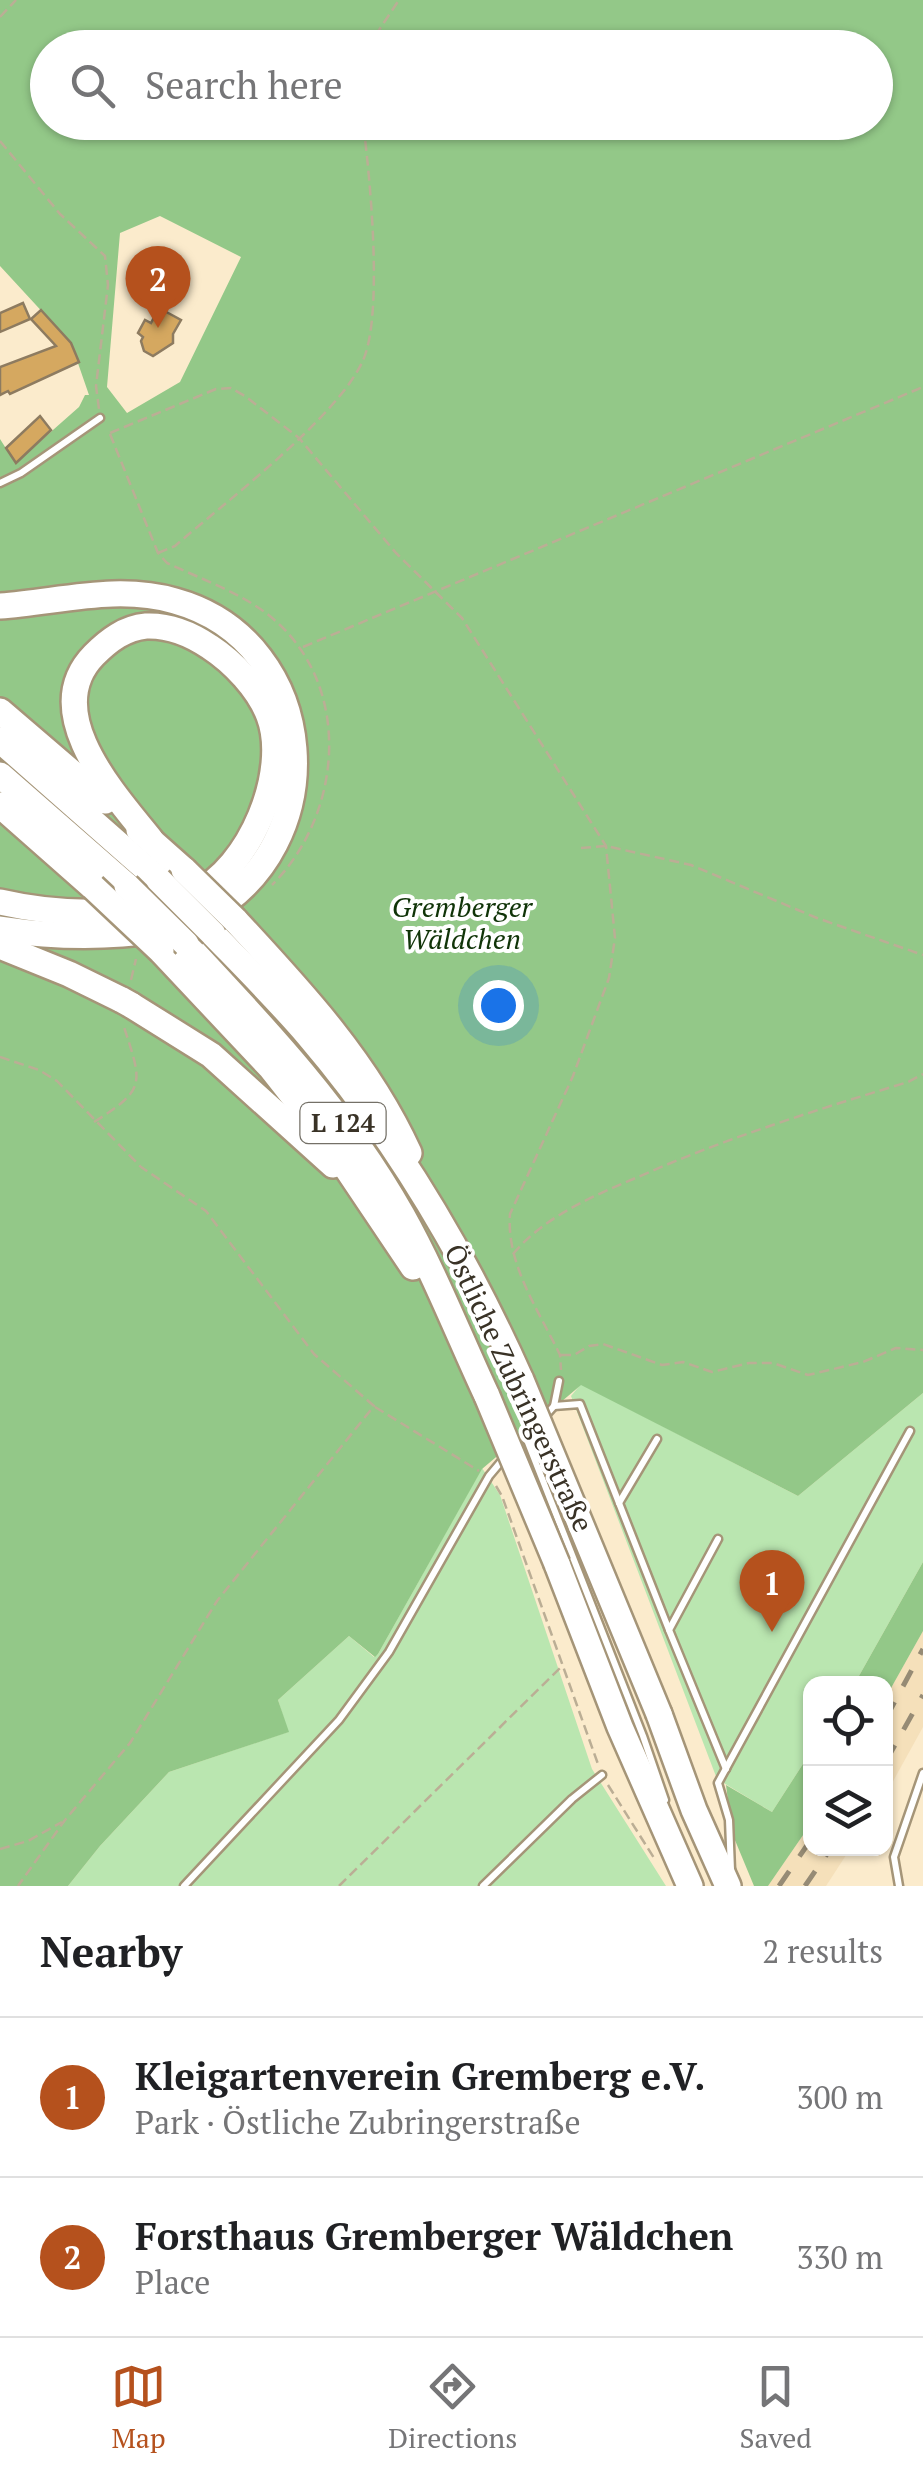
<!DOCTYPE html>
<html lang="en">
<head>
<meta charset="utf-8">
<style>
  :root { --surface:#fff; --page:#f2f2f2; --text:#202124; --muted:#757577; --line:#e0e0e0; --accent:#b5511d }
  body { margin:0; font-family:"PT Serif",serif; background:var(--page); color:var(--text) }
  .controls { position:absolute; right:30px; bottom:30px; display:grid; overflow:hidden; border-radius:20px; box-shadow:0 2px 8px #0004 }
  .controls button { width:90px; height:90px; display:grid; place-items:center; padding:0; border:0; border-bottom:2px solid var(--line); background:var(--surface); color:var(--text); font:50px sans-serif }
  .you { position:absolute; left:498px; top:1005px; width:35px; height:35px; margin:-25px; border:8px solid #fff; border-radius:50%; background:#1a73e8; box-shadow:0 0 0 15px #1a73e833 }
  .badge { display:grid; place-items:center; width:65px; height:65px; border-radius:50%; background:var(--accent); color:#fff; font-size:32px; font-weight:700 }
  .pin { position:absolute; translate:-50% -82px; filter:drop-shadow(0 2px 5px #0008) }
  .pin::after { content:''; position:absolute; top:52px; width:35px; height:30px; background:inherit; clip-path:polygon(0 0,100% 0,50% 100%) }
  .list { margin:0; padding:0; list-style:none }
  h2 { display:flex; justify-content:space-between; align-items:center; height:130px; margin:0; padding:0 40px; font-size:42px }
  h2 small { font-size:32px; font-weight:400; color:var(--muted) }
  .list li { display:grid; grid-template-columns:65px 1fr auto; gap:30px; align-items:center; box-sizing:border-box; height:160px; padding:0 40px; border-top:2px solid var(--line) }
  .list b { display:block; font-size:38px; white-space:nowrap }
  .list p { margin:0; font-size:32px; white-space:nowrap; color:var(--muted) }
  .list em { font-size:32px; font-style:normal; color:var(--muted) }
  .icon { flex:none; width:55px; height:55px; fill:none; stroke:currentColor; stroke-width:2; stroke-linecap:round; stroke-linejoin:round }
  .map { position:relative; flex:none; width:923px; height:1886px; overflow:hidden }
  .search { position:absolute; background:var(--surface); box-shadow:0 2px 8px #0004; left:30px; right:30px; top:30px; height:110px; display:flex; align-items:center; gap:25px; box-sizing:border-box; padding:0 35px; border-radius:55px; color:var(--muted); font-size:38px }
  .sheet { height:450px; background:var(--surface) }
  nav { display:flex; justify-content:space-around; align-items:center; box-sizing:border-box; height:140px; border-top:2px solid var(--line); background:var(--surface); font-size:28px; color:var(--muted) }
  nav a { display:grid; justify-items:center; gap:5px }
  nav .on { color:var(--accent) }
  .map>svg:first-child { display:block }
</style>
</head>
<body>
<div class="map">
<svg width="923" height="1886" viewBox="0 0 923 1886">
  <rect width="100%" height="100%" fill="#fbebcc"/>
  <g fill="#f5e0ba">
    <polygon points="923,1631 923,1727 886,1794 886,1697"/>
    <polygon points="810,1825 810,1848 850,1849 826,1886 768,1886"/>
  </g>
  <g fill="#bae6b0">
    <polygon points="581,1384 798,1496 923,1393 923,1562 855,1683 810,1684 810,1753 772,1812 717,1779 571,1396"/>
    <polygon points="482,1468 500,1495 592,1769 666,1886 68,1886 100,1846 169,1772 288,1732 278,1700 349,1636 374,1657 378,1654"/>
  </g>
  <g fill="#93c888" fill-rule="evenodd">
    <path d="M0,0H923V1393L798,1496L581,1385L482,1469L378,1654L375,1657L349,1636L278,1700L289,1732L169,1772L100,1846L68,1886H0V439L14,461L19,460L79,407L85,395H89L71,343L0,266ZM48,48H876V122H48ZM160,216L241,257L180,382L127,413L107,387L120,233Z"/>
    <polygon points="923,1562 923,1631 886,1697 886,1684 855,1683"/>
    <polygon points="810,1753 810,1825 768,1886 754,1886 732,1833 726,1785 772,1812"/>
  </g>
  <g fill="#d5a860" stroke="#8d7b60" stroke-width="2.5">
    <polygon points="23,303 30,319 0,332 0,313"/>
    <polygon points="159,308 181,320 173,334 173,343 153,356 144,351 141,341 143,337 138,333 145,320 151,323"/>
    <polygon points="41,310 71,343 79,362 10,394 8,391 0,395 0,367 56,346 31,319"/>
    <polygon points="40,416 51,430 16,463 6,448"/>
  </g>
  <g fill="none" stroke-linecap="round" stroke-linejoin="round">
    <g stroke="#a59578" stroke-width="11">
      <g id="service">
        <polyline points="0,483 21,473 100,418"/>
        <polyline points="554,1406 580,1404 669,1630"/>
        <polyline points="545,1416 554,1406 559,1381"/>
        <polyline points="525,1435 643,1736 665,1800"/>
        <polyline points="619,1503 657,1439"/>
        <polyline points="718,1539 669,1630 726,1769"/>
        <polyline points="731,1870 729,1820 718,1783 910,1431"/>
        <polyline points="184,1886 339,1720 389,1652 489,1476 505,1457"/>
        <polyline points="483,1886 572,1799 602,1775"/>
        <polyline points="899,1886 894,1857 923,1773"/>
      </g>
    </g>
    <g stroke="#a59578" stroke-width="30">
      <g id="motorway">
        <path d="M0,606C58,602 117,584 175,601C322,642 336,848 202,916"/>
        <polyline points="0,711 105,801"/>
        <polyline points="0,740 159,880"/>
        <polyline points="0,775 127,886"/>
        <polyline points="0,805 93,887"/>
        <polyline points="139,830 184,870"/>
        <path d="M0,902C61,916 136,918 195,893C250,869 290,771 269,716C259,689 233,662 210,647C191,634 170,625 146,626C125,628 109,640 94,655C38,712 115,795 151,840"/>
        <path d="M235,920C302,992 368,1063 409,1153"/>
        <path d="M0,929C53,937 106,938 159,930"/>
        <path d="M213,934C245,967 278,1000 308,1035C396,1138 466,1257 521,1380"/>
        <path d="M186,944C266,1029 344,1112 402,1215C434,1272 459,1336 487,1396"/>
        <polyline points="0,946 69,974 122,1000"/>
        <polyline points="161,951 271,1068 327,1139 413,1267"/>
        <polyline points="131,1005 211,1055 333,1165"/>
        <polyline points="557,1564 620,1727 690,1886"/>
        <polyline points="659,1714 694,1810 728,1886"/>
      </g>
    </g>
    <g stroke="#bbae95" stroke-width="2.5" stroke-dasharray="10 5" stroke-linecap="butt">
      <polyline points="0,17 16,0"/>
      <polyline points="367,48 399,0"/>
      <polyline points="0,141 60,214 105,256 108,285 96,386 99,409"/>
      <path d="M110,433L216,389L231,388L245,396L299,438L396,553L462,618L606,846L615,938L609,978L573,1076L510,1214C506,1264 539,1311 560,1355L561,1370"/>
      <path d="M110,434L158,553L167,563C205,581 249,595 280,625C353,695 340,817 272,885"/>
      <path d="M158,553L175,546C224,503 341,415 364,358C383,310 370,177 363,122"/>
      <polyline points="303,647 923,387"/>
      <polyline points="581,848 606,846 691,865 817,918 923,955"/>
      <polyline points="131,980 136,959"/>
      <polyline points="0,1057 39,1070 57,1081 141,1167 206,1211 314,1354 374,1406 217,1601 130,1743 65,1820 18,1886"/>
      <path d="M94,1122C147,1089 142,1083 124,1027"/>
      <path d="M513,1254C545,1216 593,1196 638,1177C726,1138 816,1110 908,1082L923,1074"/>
      <polyline points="561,1355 574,1355 589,1346 603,1344 662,1365 683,1362 712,1372 749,1363 773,1363 808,1375 863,1362 896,1348 923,1350"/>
      <polyline points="375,1407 479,1471"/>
      <polyline points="496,1486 502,1496 598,1764"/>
      <polyline points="608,1785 654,1858"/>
      <polyline points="0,1849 28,1841 62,1822"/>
      <polyline points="339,1886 560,1668"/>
    </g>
    <use href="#service" stroke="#fff" stroke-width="6"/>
    <use href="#motorway" stroke="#fff" stroke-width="25"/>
    <g stroke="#968b75" stroke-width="5" stroke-dasharray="18 18" stroke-linecap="butt">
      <polyline points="886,1718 923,1649"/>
      <polyline points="886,1761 923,1695"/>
      <polyline points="779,1886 810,1841"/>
      <polyline points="805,1886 831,1848"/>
    </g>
    <g stroke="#a59578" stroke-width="30" stroke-linecap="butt">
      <g id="motorway-bridge">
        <polyline points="184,870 235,920"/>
        <polyline points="159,880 213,934"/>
        <polyline points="127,886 186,944"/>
        <polyline points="93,887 161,951"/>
        <polyline points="122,1000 131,1005"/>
        <polyline points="521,1380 659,1714"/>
        <polyline points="487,1396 557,1564"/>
      </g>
    </g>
    <use href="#motorway-bridge" stroke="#fff" stroke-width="25"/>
  </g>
  <g text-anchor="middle" stroke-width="8" stroke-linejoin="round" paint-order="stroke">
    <rect fill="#fff" stroke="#747067" stroke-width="2.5" x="300.5" y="1103" width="85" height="40" rx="8"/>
    <g font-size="25" font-weight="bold" fill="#393226">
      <text x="343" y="1132">L 124</text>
    </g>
    <g font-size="28" font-style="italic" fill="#103408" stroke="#fff">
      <text x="462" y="917">Gremberger<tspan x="462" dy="32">Wäldchen</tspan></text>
    </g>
    <g font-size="28" fill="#393226" stroke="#fff">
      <text transform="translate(519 1388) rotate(65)" y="10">Östliche Zubringerstraße</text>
    </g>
  </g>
</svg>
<div class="controls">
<button><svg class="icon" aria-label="locate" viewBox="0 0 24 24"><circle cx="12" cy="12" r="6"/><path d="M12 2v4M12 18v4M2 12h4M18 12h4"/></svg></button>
<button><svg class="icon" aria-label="layers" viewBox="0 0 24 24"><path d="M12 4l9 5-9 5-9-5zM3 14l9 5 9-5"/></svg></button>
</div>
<div class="you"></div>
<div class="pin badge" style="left:772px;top:1632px">1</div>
<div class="pin badge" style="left:158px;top:328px">2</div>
<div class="search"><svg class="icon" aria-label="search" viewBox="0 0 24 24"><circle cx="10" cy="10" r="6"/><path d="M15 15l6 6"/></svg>Search here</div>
</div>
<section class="sheet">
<h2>Nearby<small>2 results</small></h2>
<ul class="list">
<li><span class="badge">1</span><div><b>Kleigartenverein Gremberg e.V.</b><p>Park · Östliche Zubringerstraße</p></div><em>300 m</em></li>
<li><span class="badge">2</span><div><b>Forsthaus Gremberger Wäldchen</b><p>Place</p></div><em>330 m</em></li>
</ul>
</section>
<nav>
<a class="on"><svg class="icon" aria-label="map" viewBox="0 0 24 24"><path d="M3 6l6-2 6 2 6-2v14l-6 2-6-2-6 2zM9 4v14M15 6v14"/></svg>Map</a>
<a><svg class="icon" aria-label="directions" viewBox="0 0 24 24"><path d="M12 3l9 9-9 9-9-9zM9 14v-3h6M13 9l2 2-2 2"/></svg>Directions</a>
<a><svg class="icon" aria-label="saved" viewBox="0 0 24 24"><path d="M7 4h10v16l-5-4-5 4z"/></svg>Saved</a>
</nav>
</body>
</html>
